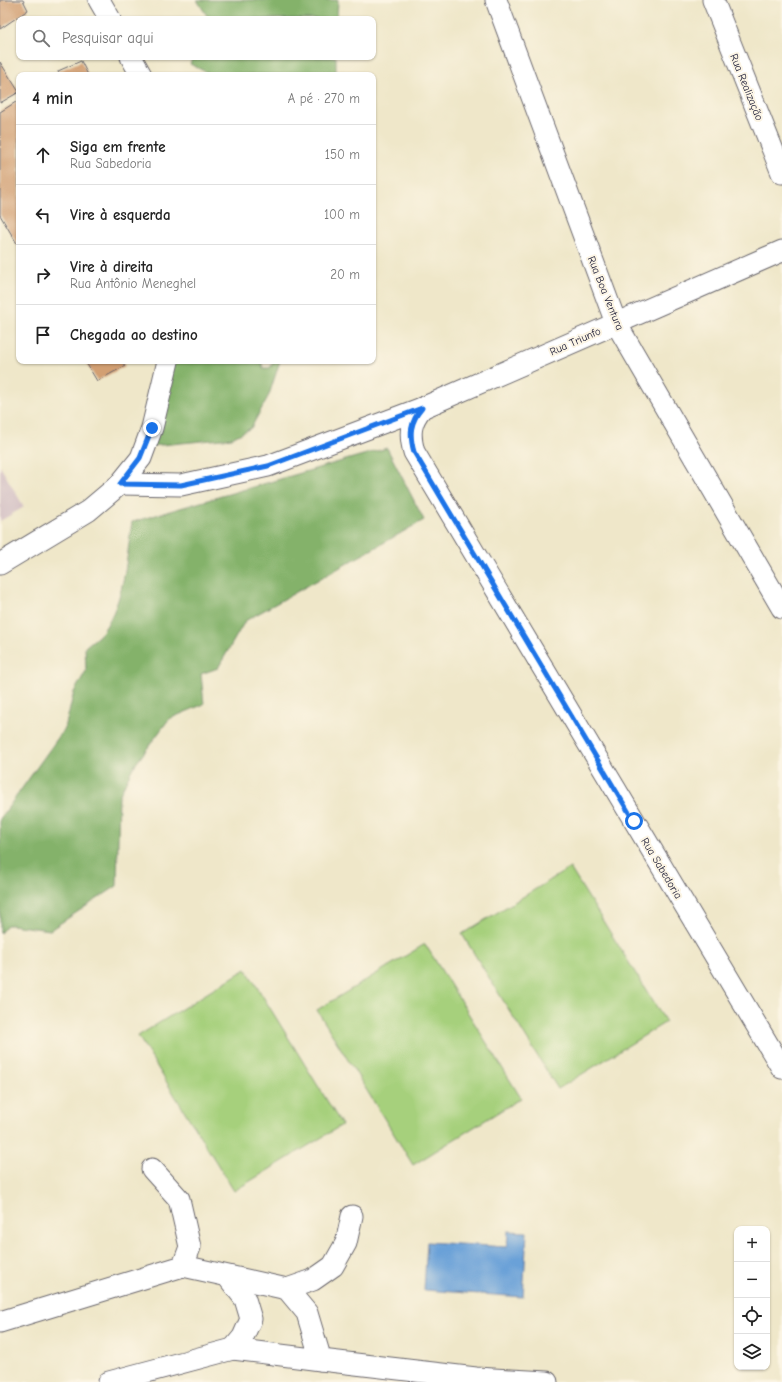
<!DOCTYPE html>
<html lang="pt">
<head>
<meta charset="utf-8">
<style>
  :root { --surface:#fff; --page:#f2f2f2; --text:#222; --muted:#767676; --line:#e0e0e0 }
  body { margin:0; font-family:"Comic Neue",sans-serif; background:var(--page); color:var(--text) }
  .controls { position:absolute; right:12px; bottom:12px; display:grid; overflow:hidden; border-radius:8px; box-shadow:0 1px 3px #0004 }
  .controls button { width:36px; height:36px; display:grid; place-items:center; padding:0; border:0; border-bottom:1px solid var(--line); background:var(--surface); color:var(--text); font:20px sans-serif }
  .stop { position:absolute; width:12px; height:12px; margin:-9px; border:3px solid #1a73e8; border-radius:50%; background:#fff }
  .stop.end { background:#1a73e8; border-color:#fff; box-shadow:0 1px 4px #0008 }
  .list { margin:0; padding:0; list-style:none }
  h2 { display:flex; justify-content:space-between; align-items:center; height:52px; margin:0; padding:0 16px; font-size:17px }
  h2 small { font-size:13px; font-weight:400; color:var(--muted) }
  .list li { display:grid; grid-template-columns:26px 1fr auto; gap:12px; align-items:center; box-sizing:border-box; height:60px; padding:0 16px; border-top:1px solid var(--line) }
  .list b { display:block; font-size:15px; white-space:nowrap }
  .list p { margin:0; font-size:13px; white-space:nowrap; color:var(--muted) }
  .list em { font-size:13px; font-style:normal; color:var(--muted) }
  .icon { flex:none; width:22px; height:22px; fill:none; stroke:currentColor; stroke-width:2; stroke-linecap:round; stroke-linejoin:round }
  .map { position:relative; flex:none; width:782px; height:1382px; overflow:hidden }
  .search { position:absolute; background:var(--surface); box-shadow:0 1px 3px #0004; left:16px; top:16px; width:360px; height:44px; display:flex; align-items:center; gap:10px; box-sizing:border-box; padding:0 14px; border-radius:8px; color:var(--muted); font-size:15px }
  .panel { position:absolute; background:var(--surface); box-shadow:0 1px 3px #0004; left:16px; top:72px; width:360px; height:292px; border-radius:8px }
  .map>svg:first-child { display:block }
</style>
</head>
<body>
<div class="map">
<svg width="782" height="1382" viewBox="0 0 782 1382">
  <rect width="100%" height="100%" fill="#fcf5e5"/>
  <filter id="ink" filterUnits="userSpaceOnUse"><feTurbulence type="fractalNoise" baseFrequency=".025" numOctaves="2"/><feDisplacementMap in="SourceGraphic" scale="8" xChannelSelector="R" yChannelSelector="G"/><feConvolveMatrix kernelMatrix="1 2 1 2 8 2 1 2 1" color-interpolation-filters="sRGB"/></filter>
  <filter id="wash" filterUnits="userSpaceOnUse"><feTurbulence type="fractalNoise" baseFrequency=".012" numOctaves="4" result="noise"/><feDisplacementMap in="SourceGraphic" scale="16" xChannelSelector="R" yChannelSelector="G"/><feGaussianBlur stdDeviation="0.9" result="paint"/><feColorMatrix in="noise" values="0 0 0 0 0 0 0 0 0 0 0 0 0 0 0 0 0 1.4 0 .05"/><feComposite in="paint" operator="in"/></filter>
  <g filter="url(#wash)">
    <rect width="100%" height="100%" fill="#efe7c9"/>
    <polygon fill="#d2bec3" points="0,466 24,507 0,521"/>
    <g fill="#a6d07b" stroke="#64795b">
      <polygon points="570,868 666,1022 558,1089 462,934"/>
      <polygon points="425,944 521,1098 413,1165 317,1010"/>
      <polygon points="246,969 342,1125 234,1191 138,1036"/>
    </g>
    <g fill="#84b26b" stroke="#536a53">
      <polygon points="197,0 338,0 337,19 209,19"/>
      <polygon points="193,57 336,57 336,75 212,75 190,64"/>
      <polygon points="170,361 261,361 263,368 270,368 274,361 280,361 269,395 251,428 232,438 151,446"/>
      <path d="M387,448L424,520L245,621L218,668L201,674L204,704L169,719L132,769L119,796L117,886L50,930L11,925H7L0,933V819L65,728L74,692L86,671L85,647C90,642 99,637 103,631C125,599 126,560 132,522Z"/>
    </g>
    <polygon fill="#6aa1d8" stroke="#46628a" points="508,1231 527,1232 523,1297 424,1290 427,1242 507,1247"/>
    <g id="blocks">
      <g fill="#d29f72">
        <polygon points="0,0 23,0 28,10 0,29"/>
        <polygon points="81,61 88,75 59,75 58,71"/>
        <polygon points="0,62 19,92 0,103"/>
        <polygon points="19,100 19,247 0,215 0,112"/>
        <polygon points="85,361 122,361 125,366 97,381"/>
      </g>
    </g>
  </g>
  <g filter="url(#ink)">
    <use href="#blocks" fill-opacity="0" stroke="#6a676d" stroke-width="1"/>
    <g fill="none" stroke-linecap="round" stroke-linejoin="round">
      <g stroke="#6a676d" stroke-width="23">
        <g id="street">
          <polyline points="99,0 110,19"/>
          <polyline points="496,0 616,323 782,608"/>
          <polyline points="713,0 782,173"/>
          <polyline points="131,57 141,75"/>
          <path d="M782,251L422,408C410,422 409,434 414,452L782,1068"/>
          <polyline points="120,484 181,485 268,466 422,408"/>
          <polyline points="0,564 88,511 120,484 141,458 152,428 168,361"/>
          <polyline points="183,1266 287,1289 307,1313 321,1360 233,1349 243,1337 251,1319 245,1299 227,1276"/>
          <polyline points="287,1289 313,1280 333,1266 346,1243 352,1216"/>
          <polyline points="0,1322 183,1266 190,1247 179,1199 152,1169"/>
          <polyline points="321,1360 476,1378 547,1382"/>
          <polyline points="109,1382 233,1349"/>
        </g>
      </g>
      <use href="#street" stroke="#fff" stroke-width="21"/>
    </g>
  </g>
  <g fill="none" stroke-linecap="round" stroke-linejoin="round" filter="url(#ink)">
    <path stroke="#1a73e8" stroke-width="5" d="M152,428L140,458L120,484L181,485L268,466L422,408C410,422 409,434 414,452L634,821"/>
  </g>
  <g text-anchor="middle" stroke-width="4" stroke-linejoin="round" paint-order="stroke">
    <g font-size="11" fill="#22223b" stroke="#fcf5e5">
      <text transform="translate(747 87) rotate(68)" y="4">Rua Realização</text>
      <text transform="translate(606 293) rotate(68)" y="4">Rua Boa Ventura</text>
      <text transform="translate(575 341) rotate(-24)" y="4">Rua Triunfo</text>
      <text transform="translate(662 868) rotate(59)" y="4">Rua Sabedoria</text>
    </g>
  </g>
</svg>
<div class="controls">
<button>+</button>
<button>−</button>
<button><svg class="icon" aria-label="locate" viewBox="0 0 24 24"><circle cx="12" cy="12" r="6"/><path d="M12 2v4M12 18v4M2 12h4M18 12h4"/></svg></button>
<button><svg class="icon" aria-label="layers" viewBox="0 0 24 24"><path d="M12 4l9 5-9 5-9-5zM3 14l9 5 9-5"/></svg></button>
</div>
<div class="stop" style="left:634px;top:821px"></div>
<div class="stop end" style="left:152px;top:428px"></div>
<div class="search"><svg class="icon" aria-label="search" viewBox="0 0 24 24"><circle cx="10" cy="10" r="6"/><path d="M15 15l6 6"/></svg>Pesquisar aqui</div>
<section class="panel">
<h2>4 min<small>A pé · 270 m</small></h2>
<ul class="list">
<li><svg class="icon" aria-label="ahead" viewBox="0 0 24 24"><path d="M12 20V5M6 11l6-6 6 6"/></svg><div><b>Siga em frente</b><p>Rua Sabedoria</p></div><em>150 m</em></li>
<li><svg class="icon" aria-label="left" viewBox="0 0 24 24"><path d="M17 20v-9H6M10 6l-5 5 5 5"/></svg><div><b>Vire à esquerda</b></div><em>100 m</em></li>
<li><svg class="icon" aria-label="right" viewBox="0 0 24 24"><path d="M7 20v-9h11M14 6l5 5-5 5"/></svg><div><b>Vire à direita</b><p>Rua Antônio Meneghel</p></div><em>20 m</em></li>
<li><svg class="icon" aria-label="arrive" viewBox="0 0 24 24"><path d="M6 21V4h12l-3 4 3 4H6"/></svg><div><b>Chegada ao destino</b></div></li>
</ul>
</section>
</div>
</body>
</html>
